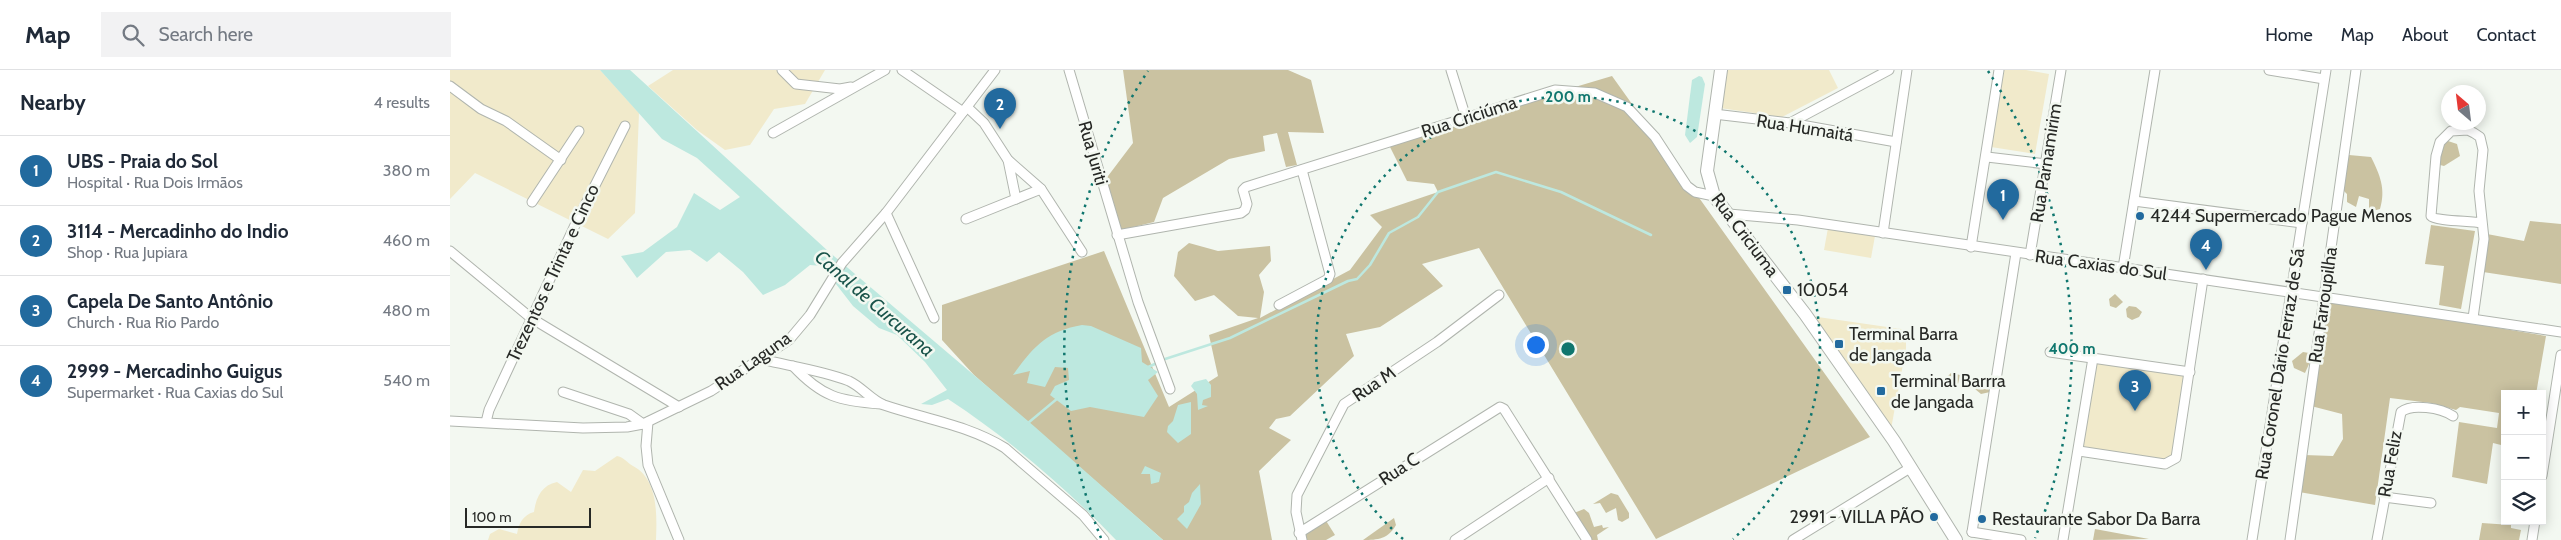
<!DOCTYPE html>
<html lang="en">
<head>
<meta charset="utf-8">
<style>
  :root { --surface:#fff; --page:#f2f2f3; --text:#1f2937; --muted:#747a83; --line:#e0e1e3; --accent:#226a9e }
  body { margin:0; font-family:Cabin,sans-serif; background:var(--page); color:var(--text) }
  .controls { position:absolute; right:15px; bottom:15px; display:grid; overflow:hidden; border-radius:0px; box-shadow:0 2px 12px #0003 }
  .controls button { width:45px; height:45px; display:grid; place-items:center; padding:0; border:0; border-bottom:1px solid var(--line); background:var(--surface); color:var(--text); font:25px sans-serif }
  .compass { position:absolute; left:1991px; top:15px; width:45px; height:45px; border-radius:50%; background:var(--surface); box-shadow:0 2px 12px #0003; rotate:332deg }
  .scale { position:absolute; left:15px; bottom:12px; width:126px; box-sizing:border-box; padding-left:5px; border:2px solid #272926; border-top:0; font-size:14px; line-height:18px; white-space:nowrap; color:#272926; -webkit-text-stroke:4px #f3f8f1; paint-order:stroke }
  .you { position:absolute; left:1085px; top:274px; width:18px; height:18px; margin:-12px; border:4px solid #fff; border-radius:50%; background:#1a73e8; box-shadow:0 0 0 8px #1a73e833 }
  .badge { display:grid; place-items:center; width:32px; height:32px; border-radius:50%; background:var(--accent); color:#fff; font-size:16px; font-weight:700 }
  .pin { position:absolute; translate:-50% -41px; filter:drop-shadow(0 1px 2px #0008) }
  .pin::after { content:''; position:absolute; top:26px; width:18px; height:15px; background:inherit; clip-path:polygon(0 0,100% 0,50% 100%) }
  .list { margin:0; padding:0; list-style:none }
  h2 { display:flex; justify-content:space-between; align-items:center; height:65px; margin:0; padding:0 20px; font-size:21px }
  h2 small { font-size:16px; font-weight:400; color:var(--muted) }
  .list li { display:grid; grid-template-columns:32px 1fr auto; gap:15px; align-items:center; box-sizing:border-box; height:70px; padding:0 20px; border-top:1px solid var(--line) }
  .list b { display:block; font-size:19px; white-space:nowrap }
  .list p { margin:0; font-size:16px; white-space:nowrap; color:var(--muted) }
  .list em { font-size:16px; font-style:normal; color:var(--muted) }
  .icon { flex:none; width:28px; height:28px; fill:none; stroke:currentColor; stroke-width:2; stroke-linecap:round; stroke-linejoin:round }
  .map { position:relative; flex:none; width:2111px; height:470px; overflow:hidden }
  header { display:flex; align-items:center; gap:30px; box-sizing:border-box; height:70px; padding:0 25px; background:var(--surface); border-bottom:1px solid var(--line) }
  header strong { font-size:24px }
  nav { display:flex; gap:28px; margin-inline-start:auto; font-size:18px }
  .search { width:350px; height:45px; background:var(--page); display:flex; align-items:center; gap:12px; box-sizing:border-box; padding:0 18px; border-radius:0px; color:var(--muted); font-size:19px }
  main { display:flex }
  aside { flex:1; background:var(--surface) }
  .map>svg:first-child { display:block }
</style>
</head>
<body>
<header>
<strong>Map</strong>
<div class="search"><svg class="icon" aria-label="search" viewBox="0 0 24 24"><circle cx="10" cy="10" r="6"/><path d="M15 15l6 6"/></svg>Search here</div>
<nav><a>Home</a><a>Map</a><a>About</a><a>Contact</a></nav>
</header>
<main>
<aside>
<h2>Nearby<small>4 results</small></h2>
<ul class="list">
<li><span class="badge">1</span><div><b>UBS - Praia do Sol</b><p>Hospital · Rua Dois Irmãos</p></div><em>380 m</em></li>
<li><span class="badge">2</span><div><b>3114 - Mercadinho do Indio</b><p>Shop · Rua Jupiara</p></div><em>460 m</em></li>
<li><span class="badge">3</span><div><b>Capela De Santo Antônio</b><p>Church · Rua Rio Pardo</p></div><em>480 m</em></li>
<li><span class="badge">4</span><div><b>2999 - Mercadinho Guigus</b><p>Supermarket · Rua Caxias do Sul</p></div><em>540 m</em></li>
</ul>
</aside>
<div class="map">
<svg width="2111" height="470" viewBox="0 0 2111 470">
  <rect width="100%" height="100%" fill="#f3f8f1"/>
  <g fill="#f1eacb">
    <polygon points="0,0 150,0 189,43 185,143 158,169 25,103 0,129"/>
    <polygon points="223,0 375,0 355,34 324,39 300,75 275,80 247,60 198,16"/>
    <polygon points="1270,0 1379,0 1388,18 1332,47 1263,37"/>
    <polygon points="1554,0 1576,0 1599,4 1585,84 1541,77"/>
    <polygon points="1378,158 1425,166 1421,188 1374,180"/>
    <polygon points="1361,246 1451,259 1456,269 1456,278 1441,359"/>
    <polygon points="1643,288 1740,302 1723,392 1629,381"/>
    <path d="M167,386C175,388 176,392 183,396C208,409 207,444 206,470H38L40,464L49,459L67,464C69,453 73,445 84,442C86,427 92,415 107,412L121,422L133,400L145,401Z"/>
  </g>
  <g fill="#cac2a1">
    <polygon points="673,0 838,0 861,10 874,63 838,62 847,95 836,97 827,63 813,66 815,81 779,89 713,128 704,152 671,160 655,110 683,73"/>
    <polygon points="1162,6 1420,367 1206,469 1029,178 972,194 993,216 930,257 896,264 904,286 840,346 826,349 819,358 841,370 809,401 822,470 713,470 524,305 492,270 492,235 654,181 719,337 768,306 759,265 808,248 788,246 764,225 745,231 724,206 728,182 739,173 768,181 820,176 821,191 809,205 814,222 810,248 900,200 932,157 920,145 988,122 984,114 957,111 938,73"/>
    <polygon points="1992,69 2007,74 2010,86 1994,96 1982,93 1981,87"/>
    <path d="M1899,85L1921,87C1930,105 1936,119 1930,139L1919,142V129L1909,126L1906,137L1897,132V124L1885,112Z"/>
    <polygon points="2080,151 2111,154 2111,214 2033,202 2037,164 2074,171"/>
    <polygon points="1981,155 2025,161 2011,239 1989,235 1994,196 1975,194"/>
    <polygon points="1665,224 1673,232 1666,238 1660,236 1659,229"/>
    <polygon points="1876,229 2096,266 2086,324 2055,324 2055,376 2043,373 2037,414 2002,407 2009,352 2047,358 2049,343 2010,337 2006,340 1981,333 1940,328 1925,435 1849,422 1854,385 1883,386 1893,369 1892,344 1861,336"/>
    <polygon points="1679,236 1686,237 1692,242 1689,247 1682,250 1677,247 1676,239"/>
    <polygon points="1853,282 1859,283 1859,294 1855,303 1844,298 1842,291"/>
    <polygon points="1501,303 1510,305 1508,314 1494,310"/>
    <polygon points="1528,311 1536,312 1540,322 1531,324 1525,319"/>
    <polygon points="1161,423 1168,425 1179,443 1179,448 1172,452 1168,450 1166,438 1156,443 1150,433 1143,434"/>
    <polygon points="1134,439 1139,443 1144,457 1152,455 1153,458 1159,457 1147,465 1148,470 1140,470 1124,443"/>
    <polygon points="873,446 885,465 876,470 856,470 852,457"/>
    <path d="M944,448L946,455C938,469 928,470 913,470Z"/>
    <polygon points="2032,453 2061,455 2061,458 2071,460 2069,470 2029,470"/>
    <polygon points="1645,459 1699,469 1643,470"/>
  </g>
  <g fill="#bde8df">
    <path d="M150,0H180L378,181L585,357L713,470H666C615,417 559,369 498,329L482,335L471,334L497,320L475,292L447,265L429,258L403,236L372,196L360,195L335,215L313,225L293,202L269,182L257,192L240,180L216,182L187,208L171,186L193,182L227,157L244,123L270,140L290,127L247,88L212,69Z"/>
    <polygon points="1249,6 1252,7 1255,14 1247,67 1240,73 1235,65 1242,10"/>
    <path d="M632,255L641,256L691,278L692,292L708,302L698,310L708,326L694,347L640,337L621,341L600,325L605,316L619,310L618,298L605,297L595,317L577,313L580,301L563,305C583,277 597,261 632,255Z"/>
    <polygon points="756,309 761,315 761,327 753,330 752,335 758,336 748,340 747,324 741,316 744,312"/>
    <polygon points="741,332 741,364 728,373 717,362 718,356 723,351 728,335"/>
    <polygon points="695,396 711,403 709,412 701,414 700,404 691,404"/>
    <polygon points="750,414 751,434 737,459 727,449 734,442 734,436 739,432 742,423"/>
  </g>
  <g fill="none" stroke-linecap="round" stroke-linejoin="round">
    <g stroke="#bde8df" stroke-width="2.5">
      <polyline points="712,290 780,268 898,211 907,209 920,195 939,163 968,147 988,122 1046,102 1111,122 1201,165"/>
      <polyline points="696,298 707,293"/>
      <polyline points="578,353 608,328"/>
    </g>
    <g stroke="#b0b5ae" stroke-width="11">
      <g id="minor">
        <polyline points="332,0 346,14 390,19 401,17"/>
        <polyline points="452,0 513,42"/>
        <polyline points="619,0 688,232 720,319"/>
        <polyline points="1001,0 1016,48"/>
        <polyline points="1819,0 1874,9"/>
        <polyline points="0,16 31,39 56,51 111,90"/>
        <polyline points="517,37 534,53 558,90 591,119 632,182"/>
        <polyline points="1264,44 1340,53 1446,72"/>
        <polyline points="1340,53 1439,0"/>
        <polyline points="323,63 435,0"/>
        <polyline points="1537,87 1596,94"/>
        <polyline points="558,90 566,129"/>
        <polyline points="1684,131 1852,153"/>
        <polyline points="82,132 129,61"/>
        <polyline points="436,143 484,248"/>
        <polyline points="1279,144 1348,150 2111,262"/>
        <polyline points="516,149 591,119"/>
        <polyline points="1433,163 1457,0"/>
        <polyline points="667,165 791,143 795,140 797,134 793,120 796,117 1105,20 1145,23 1177,37 1205,67 1237,116 1245,122 1264,126"/>
        <polyline points="1521,177 1549,0"/>
        <polyline points="0,181 81,248 229,337"/>
        <polyline points="1580,185 1611,0"/>
        <polyline points="1673,198 1705,0"/>
        <polyline points="829,235 878,209 880,204 852,100"/>
        <path d="M2023,248L2034,169L2029,121L2033,80L2030,67L2024,63L2018,60L2001,61L1990,72L1986,86L1981,146C1985,151 2021,151 2031,153"/>
        <polyline points="1600,282 1740,302"/>
        <path d="M310,289C339,296 371,300 399,311C412,317 421,330 434,335C475,349 518,355 555,378L633,445L654,470"/>
        <path d="M343,296C372,327 389,331 431,334"/>
        <polyline points="113,322 179,344 193,354"/>
        <polyline points="0,351 133,358 177,357 193,354 261,321 339,270 360,245 392,193 436,143 545,0"/>
        <polyline points="36,352 39,340 126,153 175,56"/>
        <polyline points="198,352 196,376 198,395 229,470"/>
        <polyline points="1629,381 1715,394 1726,388 1753,209"/>
        <polyline points="2092,406 2111,285"/>
        <polyline points="1934,427 1981,433"/>
        <polyline points="1522,462 1566,183"/>
        <polyline points="1522,462 1571,470"/>
        <polyline points="849,463 1050,337 1054,339 1137,470"/>
        <polyline points="852,470 846,442 847,425 894,334 987,272 1049,225"/>
        <polyline points="1005,470 1099,408"/>
        <polyline points="1343,470 1460,398"/>
        <polyline points="1613,470 1643,288"/>
        <polyline points="1802,470 1876,0"/>
        <polyline points="1840,470 1906,0"/>
        <path d="M1927,470L1951,342C1962,333 1991,338 2003,346"/>
        <polyline points="2082,470 2085,451"/>
      </g>
    </g>
    <g stroke="#b0b5ae" stroke-width="14">
      <polyline id="secondary" points="1271,0 1257,101 1264,126 1355,244 1444,371 1506,470"/>
    </g>
    <use href="#minor" stroke="#fff" stroke-width="9"/>
    <use href="#secondary" stroke="#fff" stroke-width="12"/>
  </g>
  <g fill="none" stroke="#0f766e" stroke-width="2.5" stroke-dasharray="2.5 5">
    <path d="M953 469A252 252 0 1 1 1283 469"/>
    <path d="M651 468A504 504 0 0 1 698 1M1538 1A504 504 0 0 1 1585 468"/>
  </g>
  <g fill="#226a9e" stroke="#f3f8f1" stroke-width="2">
    <circle cx="1690" cy="146" r="5"/>
    <rect x="1332" y="215" width="10" height="10" rx="2.5"/>
    <rect x="1384" y="269" width="10" height="10" rx="2.5"/>
    <rect x="1426" y="316" width="10" height="10" rx="2.5"/>
    <circle cx="1484" cy="447" r="5"/>
    <circle cx="1532" cy="449" r="5"/>
  </g>
  <g text-anchor="middle" stroke-width="5" stroke-linejoin="round" paint-order="stroke">
    <g font-size="18" fill="#272926" stroke="#f3f8f1">
      <text transform="translate(1019 47) rotate(-18)" y="6">Rua Criciúma</text>
      <text transform="translate(1355 58) rotate(9)" y="6">Rua Humaitá</text>
      <text transform="translate(643 83) rotate(74)" y="6">Rua Juriti</text>
      <text transform="translate(1596 93) rotate(-81)" y="6">Rua Parnamirim</text>
      <text transform="translate(1295 165) rotate(53)" y="6">Rua Criciuma</text>
      <text transform="translate(1651 195) rotate(8)" y="6">Rua Caxias do Sul</text>
      <text transform="translate(103 203) rotate(-65)" y="6">Trezentos e Trinta e Cinco</text>
      <text transform="translate(1873 235) rotate(-82)" y="6">Rua Farroupilha</text>
      <text transform="translate(303 291) rotate(-35)" y="6">Rua Laguna</text>
      <text transform="translate(1830 294) rotate(-81)" y="6">Rua Coronel Dário Ferraz de Sá</text>
      <text transform="translate(924 314) rotate(-34)" y="6">Rua M</text>
      <text transform="translate(1940 394) rotate(-80)" y="6">Rua Feliz</text>
      <text transform="translate(949 399) rotate(-33)" y="6">Rua C</text>
    </g>
    <g font-size="18" fill="#272926" stroke="#f3f8f1" text-anchor="start">
      <text x="1700" y="152">4244 Supermercado Pague Menos</text>
      <text x="1347" y="226">10054</text>
      <text x="1399" y="270">Terminal Barra<tspan x="1399" dy="21">de Jangada</tspan></text>
      <text x="1441" y="317">Terminal Barrra<tspan x="1441" dy="21">de Jangada</tspan></text>
      <text x="1474" y="453" text-anchor="end">2991 - VILLA PÃO</text>
      <text x="1542" y="455">Restaurante Sabor Da Barra</text>
    </g>
    <g font-size="19" font-style="italic" fill="#19534a" stroke="#f3f8f1">
      <text transform="translate(425 233) rotate(41)" y="7">Canal de Curcurana</text>
    </g>
  </g>
  <circle cx="1118" cy="279" r="8" fill="#0f766e" stroke="#f3f8f1" stroke-width="2.5"/>
  <g font-size="15" text-anchor="middle" font-weight="bold" fill="#0f766e" stroke="#f3f8f1" stroke-width="5" stroke-linejoin="round" paint-order="stroke">
    <text x="1118" y="32">200 m</text>
    <text x="1622" y="284">400 m</text>
  </g>
</svg>
<div class="controls">
<button>+</button>
<button>−</button>
<button><svg class="icon" aria-label="layers" viewBox="0 0 24 24"><path d="M12 4l9 5-9 5-9-5zM3 14l9 5 9-5"/></svg></button>
</div>
<svg class="compass" viewBox="-18 -18 36 36"><path d="M0-13l5 13h-10z" fill="#e53935"/><path d="M0 13l5-13h-10z" fill="#747a83"/></svg>
<div class="scale">100 m</div>
<div class="you"></div>
<div class="pin badge" style="left:1553px;top:150px">1</div>
<div class="pin badge" style="left:550px;top:59px">2</div>
<div class="pin badge" style="left:1685px;top:341px">3</div>
<div class="pin badge" style="left:1756px;top:200px">4</div>
</div>
</main>
</body>
</html>
